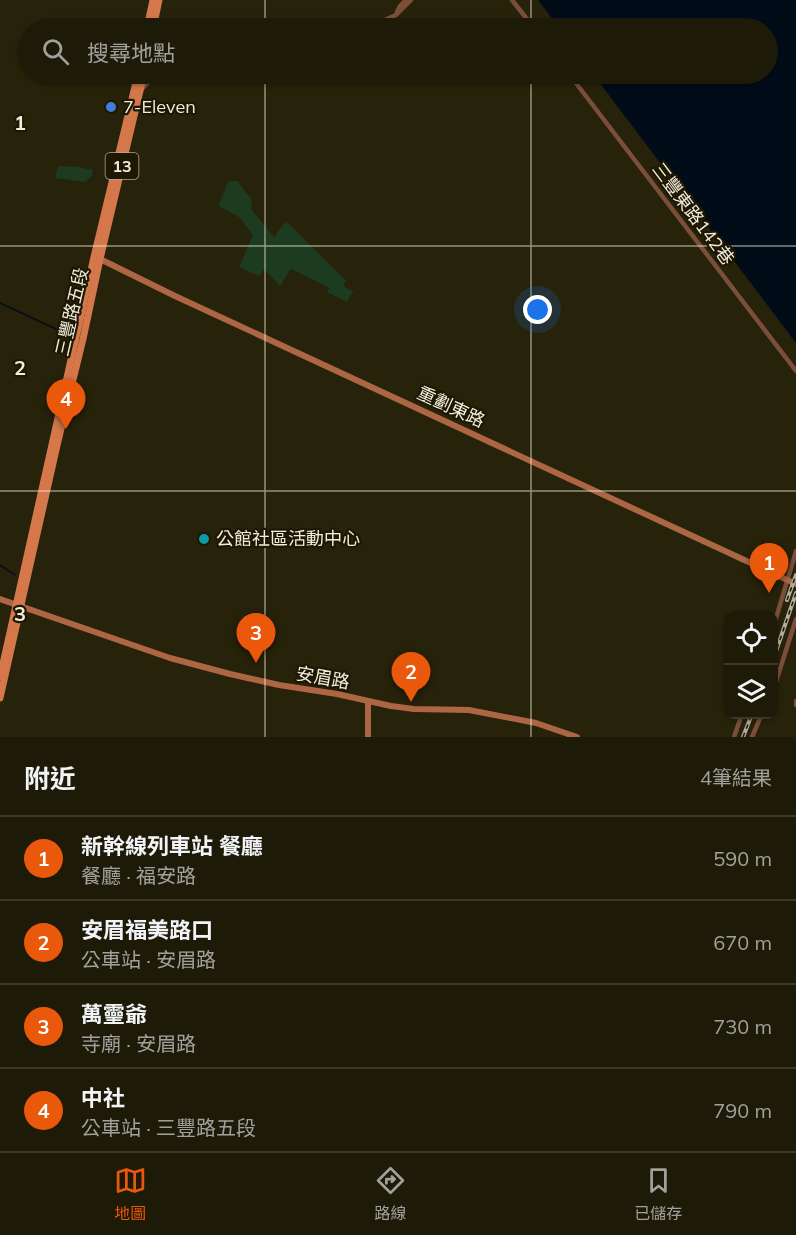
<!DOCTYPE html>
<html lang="zh-TW">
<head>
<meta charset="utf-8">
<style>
  :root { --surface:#1d1a08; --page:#252312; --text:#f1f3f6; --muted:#a0a19c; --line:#3b3829; --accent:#ea580c }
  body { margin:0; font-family:Mulish,"Noto Sans TC",sans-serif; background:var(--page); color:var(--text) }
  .controls { position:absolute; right:18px; bottom:18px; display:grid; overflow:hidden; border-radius:12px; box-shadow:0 2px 4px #0004 }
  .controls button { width:54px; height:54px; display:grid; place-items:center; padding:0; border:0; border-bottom:2px solid var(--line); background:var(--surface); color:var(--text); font:30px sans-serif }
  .you { position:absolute; left:538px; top:310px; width:21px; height:21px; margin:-15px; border:4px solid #fff; border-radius:50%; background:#1a73e8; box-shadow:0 0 0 9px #1a73e833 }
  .badge { display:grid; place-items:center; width:39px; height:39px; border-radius:50%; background:var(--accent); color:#fff; font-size:20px; font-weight:700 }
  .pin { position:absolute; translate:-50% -50px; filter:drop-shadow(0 2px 3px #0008) }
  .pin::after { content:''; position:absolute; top:32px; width:21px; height:18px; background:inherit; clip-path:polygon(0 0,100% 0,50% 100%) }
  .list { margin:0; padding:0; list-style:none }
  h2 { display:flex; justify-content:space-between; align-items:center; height:78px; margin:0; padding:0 24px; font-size:26px }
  h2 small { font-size:20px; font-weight:400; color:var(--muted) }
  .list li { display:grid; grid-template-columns:39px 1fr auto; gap:18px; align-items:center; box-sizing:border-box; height:84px; padding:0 24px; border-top:2px solid var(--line) }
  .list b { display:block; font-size:22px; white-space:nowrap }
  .list p { margin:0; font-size:20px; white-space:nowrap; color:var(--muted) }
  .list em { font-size:20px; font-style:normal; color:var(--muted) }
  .icon { flex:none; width:33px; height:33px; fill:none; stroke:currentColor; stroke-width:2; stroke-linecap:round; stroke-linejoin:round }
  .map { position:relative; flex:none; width:796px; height:737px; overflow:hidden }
  .search { position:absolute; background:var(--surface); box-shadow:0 2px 4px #0004; left:18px; right:18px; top:18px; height:66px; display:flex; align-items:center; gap:15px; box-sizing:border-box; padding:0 21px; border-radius:33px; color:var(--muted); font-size:22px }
  .sheet { height:414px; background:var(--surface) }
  nav { display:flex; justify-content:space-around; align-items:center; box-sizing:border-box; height:84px; border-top:2px solid var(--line); background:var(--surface); font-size:16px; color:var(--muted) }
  nav a { display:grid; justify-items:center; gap:3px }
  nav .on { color:var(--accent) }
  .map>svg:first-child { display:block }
</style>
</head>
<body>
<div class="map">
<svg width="796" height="737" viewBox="0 0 796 737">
  <rect width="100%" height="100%" fill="#27220a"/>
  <g fill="#1d3b20">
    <polygon points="58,166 78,167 93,170 92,176 85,182 55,178"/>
    <polygon points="233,181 237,181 252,200 251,209 274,237 286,221 346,281 343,286 354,292 351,294 347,302 327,292 329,288 291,269 280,286 264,269 259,276 239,267 253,235 239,217 219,206 220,201 228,182"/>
  </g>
  <polygon fill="#000c18" points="538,0 796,0 796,343 593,74 768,74 768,28 559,28"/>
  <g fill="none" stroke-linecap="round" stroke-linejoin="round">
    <g stroke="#000c18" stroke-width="1.5">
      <polyline points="0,303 71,336"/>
      <polyline points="0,565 15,575"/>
    </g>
    <g stroke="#7b4e39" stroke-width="4.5">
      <polyline points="512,0 534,28"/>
      <polyline points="397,12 400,6 406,0"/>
      <polyline points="246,28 259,28"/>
      <polyline points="363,28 371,26 396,15 411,0"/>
      <polyline points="569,74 796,371"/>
      <polyline points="142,89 156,74"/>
      <polyline points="774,625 796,551"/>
      <polyline points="774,688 796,619"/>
      <polyline points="796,701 796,705"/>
      <polyline points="734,737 742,714"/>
      <polyline points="752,737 762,714"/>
    </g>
    <g stroke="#ad6643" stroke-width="6">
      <polyline points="98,258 175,296 796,584"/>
      <polyline points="0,599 170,658 230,674 279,685 337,694 391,706 414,709 469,710 536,723 577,737"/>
      <polyline points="368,702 368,737"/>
    </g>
    <g stroke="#d4774a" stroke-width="7">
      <polyline points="147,28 153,0"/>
      <polyline points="153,28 159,0"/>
      <polyline points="0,677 94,257 138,74"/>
      <polyline points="0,698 58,441 83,339 100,259 144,74"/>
    </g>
    <g stroke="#b1ad9c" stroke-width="4">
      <g id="rail">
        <polyline points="787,600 796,575"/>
        <polyline points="774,657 796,593"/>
        <polyline points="743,737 752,714"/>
      </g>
    </g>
    <use href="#rail" stroke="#1e1802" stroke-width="1.5" stroke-dasharray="4.5" stroke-linecap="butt"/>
  </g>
  <path fill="none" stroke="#f0ecde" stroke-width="1.5" stroke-opacity="0.55" d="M265,0V28M531,0V28M265,74V737M531,74V737M0,246H796M0,491H796"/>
  <circle fill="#3f7fe0" stroke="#1e1802" stroke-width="2" cx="111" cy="107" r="6"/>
  <circle fill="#0f9aa8" stroke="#1e1802" stroke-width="2" cx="204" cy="539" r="6"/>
  <g text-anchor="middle" stroke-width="4.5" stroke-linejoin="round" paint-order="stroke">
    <rect fill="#1e1802" stroke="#b1ac9c" stroke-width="1.5" x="105.5" y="153" width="33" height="26" rx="4.5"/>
    <g font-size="16" font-weight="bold" fill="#f0ecde">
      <text x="122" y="172">13</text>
    </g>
    <g font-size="18" fill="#f0ecde" stroke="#1e1802" text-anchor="start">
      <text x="123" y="113">7-Eleven</text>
      <text x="216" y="545">公館社區活動中心</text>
    </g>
    <g font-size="18" fill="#f0ecde" stroke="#1e1802">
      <text transform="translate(693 214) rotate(53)" y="6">三豐東路142巷</text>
      <text transform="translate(72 312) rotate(-77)" y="6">三豐路五段</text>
      <text transform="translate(451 407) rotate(25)" y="6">重劃東路</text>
      <text transform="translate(323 678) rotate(10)" y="6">安眉路</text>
    </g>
  </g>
  <g font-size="20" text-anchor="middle" font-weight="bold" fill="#f0ecde" stroke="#1e1802" stroke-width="4.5" stroke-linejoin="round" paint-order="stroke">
    <text x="20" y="130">1</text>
    <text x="20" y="375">2</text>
    <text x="20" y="621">3</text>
  </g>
</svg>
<div class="controls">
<button><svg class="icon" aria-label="locate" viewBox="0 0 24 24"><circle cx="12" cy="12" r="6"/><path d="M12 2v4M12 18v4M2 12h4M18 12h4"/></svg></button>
<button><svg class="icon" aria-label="layers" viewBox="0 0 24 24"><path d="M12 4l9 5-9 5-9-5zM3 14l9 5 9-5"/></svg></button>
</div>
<div class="you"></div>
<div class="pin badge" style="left:769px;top:593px">1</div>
<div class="pin badge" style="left:411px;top:702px">2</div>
<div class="pin badge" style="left:256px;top:663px">3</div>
<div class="pin badge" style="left:66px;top:429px">4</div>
<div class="search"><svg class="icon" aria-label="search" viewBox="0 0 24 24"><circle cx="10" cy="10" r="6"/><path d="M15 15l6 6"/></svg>搜尋地點</div>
</div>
<section class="sheet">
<h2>附近<small>4筆結果</small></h2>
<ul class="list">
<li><span class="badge">1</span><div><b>新幹線列車站 餐廳</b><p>餐廳 · 福安路</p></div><em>590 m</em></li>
<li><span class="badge">2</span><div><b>安眉福美路口</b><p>公車站 · 安眉路</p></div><em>670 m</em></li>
<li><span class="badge">3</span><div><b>萬𤫊爺</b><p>寺廟 · 安眉路</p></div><em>730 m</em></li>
<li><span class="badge">4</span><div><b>中社</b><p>公車站 · 三豐路五段</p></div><em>790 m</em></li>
</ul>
</section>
<nav>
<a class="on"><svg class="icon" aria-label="map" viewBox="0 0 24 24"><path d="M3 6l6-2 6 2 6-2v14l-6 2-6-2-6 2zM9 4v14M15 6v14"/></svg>地圖</a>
<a><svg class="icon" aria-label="directions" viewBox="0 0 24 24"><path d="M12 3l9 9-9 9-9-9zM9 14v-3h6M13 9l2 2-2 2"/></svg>路線</a>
<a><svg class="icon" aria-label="saved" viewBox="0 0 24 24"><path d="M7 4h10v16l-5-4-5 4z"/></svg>已儲存</a>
</nav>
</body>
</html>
